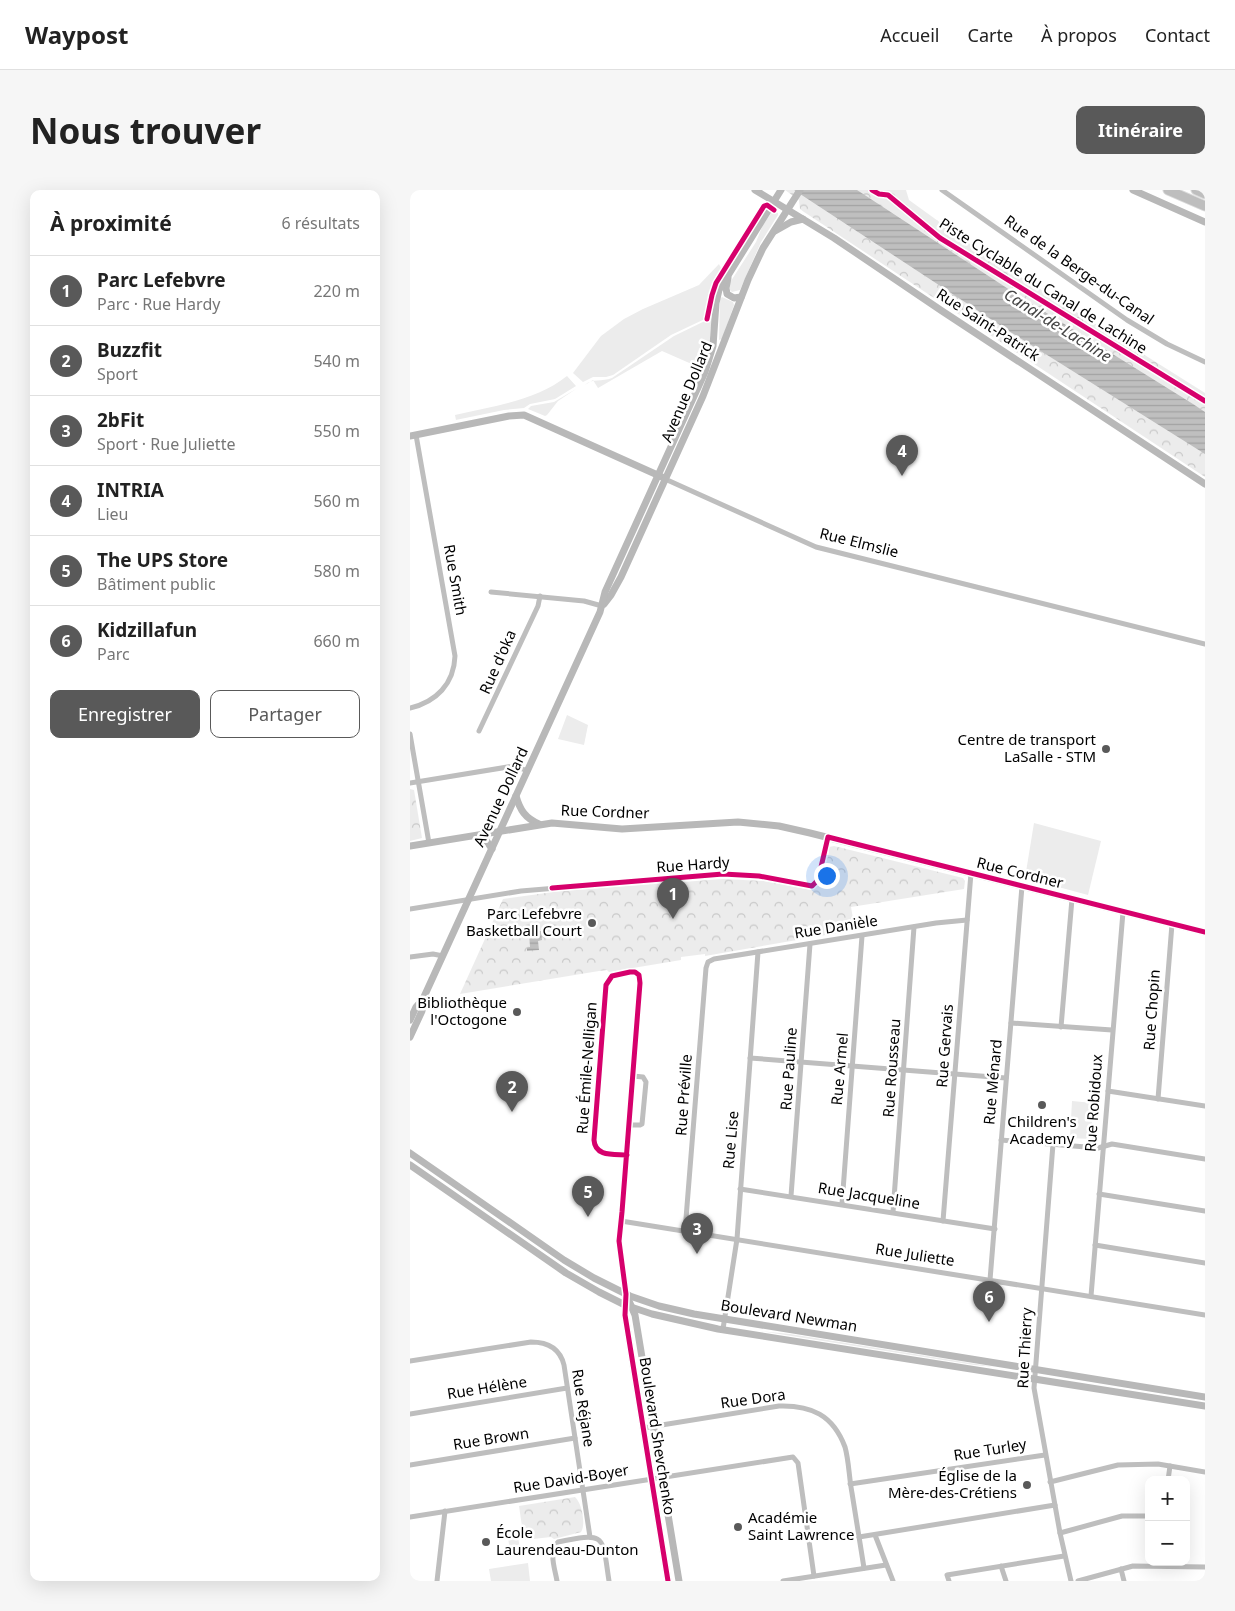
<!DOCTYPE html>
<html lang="fr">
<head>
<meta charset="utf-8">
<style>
  :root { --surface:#fff; --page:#f6f6f6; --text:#222; --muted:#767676; --line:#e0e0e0; --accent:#595959 }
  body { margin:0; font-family:"Noto Sans",sans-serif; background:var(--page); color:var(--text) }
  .controls { position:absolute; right:15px; bottom:15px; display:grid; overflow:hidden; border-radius:10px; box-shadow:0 5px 20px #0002 }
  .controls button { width:45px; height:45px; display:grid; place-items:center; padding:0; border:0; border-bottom:1px solid var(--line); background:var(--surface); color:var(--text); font:25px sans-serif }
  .you { position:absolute; left:416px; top:685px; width:18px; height:18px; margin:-12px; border:4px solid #fff; border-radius:50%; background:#1a73e8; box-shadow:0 0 0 8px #1a73e833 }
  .badge { display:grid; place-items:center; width:32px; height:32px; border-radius:50%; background:var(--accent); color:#fff; font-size:16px; font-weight:700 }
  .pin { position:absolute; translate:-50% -41px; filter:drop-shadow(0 1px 2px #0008) }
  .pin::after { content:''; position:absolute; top:26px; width:18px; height:15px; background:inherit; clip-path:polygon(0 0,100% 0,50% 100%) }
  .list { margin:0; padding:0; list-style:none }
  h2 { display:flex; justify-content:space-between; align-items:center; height:65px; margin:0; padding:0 20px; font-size:21px }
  h2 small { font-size:16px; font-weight:400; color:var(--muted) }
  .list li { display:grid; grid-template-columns:32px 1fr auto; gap:15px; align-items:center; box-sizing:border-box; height:70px; padding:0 20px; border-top:1px solid var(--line) }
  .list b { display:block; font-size:19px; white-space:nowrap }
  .list p { margin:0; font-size:16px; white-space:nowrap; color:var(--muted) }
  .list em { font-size:16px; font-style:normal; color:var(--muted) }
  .actions { display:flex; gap:10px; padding:15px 20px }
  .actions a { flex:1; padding:11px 0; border:1px solid var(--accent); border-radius:10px; text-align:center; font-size:18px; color:var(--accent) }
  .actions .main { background:var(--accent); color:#fff }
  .map { position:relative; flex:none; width:795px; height:1391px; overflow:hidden; border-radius:10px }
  header { display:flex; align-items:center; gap:30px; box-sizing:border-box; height:70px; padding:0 25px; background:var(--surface); border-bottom:1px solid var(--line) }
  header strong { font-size:24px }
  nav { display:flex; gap:28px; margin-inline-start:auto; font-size:18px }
  .intro { display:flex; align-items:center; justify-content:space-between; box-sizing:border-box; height:120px; padding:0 30px }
  h1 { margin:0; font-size:35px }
  .button { padding:12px 22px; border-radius:10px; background:var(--accent); color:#fff; font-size:18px; font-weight:700 }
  main { display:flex; gap:30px; padding:0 30px }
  aside { flex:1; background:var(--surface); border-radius:10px; box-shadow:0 5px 20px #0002 }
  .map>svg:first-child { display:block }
</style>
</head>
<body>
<header>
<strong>Waypost</strong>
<nav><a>Accueil</a><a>Carte</a><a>À propos</a><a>Contact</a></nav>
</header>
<div class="intro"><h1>Nous trouver</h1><a class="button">Itinéraire</a></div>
<main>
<aside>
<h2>À proximité<small>6 résultats</small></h2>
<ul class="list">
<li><span class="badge">1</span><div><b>Parc Lefebvre</b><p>Parc · Rue Hardy</p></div><em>220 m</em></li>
<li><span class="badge">2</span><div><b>Buzzfit</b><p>Sport</p></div><em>540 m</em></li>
<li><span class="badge">3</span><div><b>2bFit</b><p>Sport · Rue Juliette</p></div><em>550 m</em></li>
<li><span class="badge">4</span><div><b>INTRIA</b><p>Lieu</p></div><em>560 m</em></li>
<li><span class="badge">5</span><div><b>The UPS Store</b><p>Bâtiment public</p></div><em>580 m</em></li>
<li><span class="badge">6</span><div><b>Kidzillafun</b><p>Parc</p></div><em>660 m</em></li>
</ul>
<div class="actions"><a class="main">Enregistrer</a><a>Partager</a></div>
</aside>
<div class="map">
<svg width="795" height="1391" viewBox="0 0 795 1391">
  <defs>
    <pattern id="forest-crowns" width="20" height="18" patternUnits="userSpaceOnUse" patternTransform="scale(1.25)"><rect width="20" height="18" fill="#ececec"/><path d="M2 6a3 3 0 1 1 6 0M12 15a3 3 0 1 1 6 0" fill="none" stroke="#c9c9c9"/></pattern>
    <pattern id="water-rules" width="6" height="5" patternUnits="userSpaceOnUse" patternTransform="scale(1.25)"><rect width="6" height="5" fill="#bfbfbf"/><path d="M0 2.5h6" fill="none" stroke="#a2a2a2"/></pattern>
  </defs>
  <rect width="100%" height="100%" fill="#fff"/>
  <g fill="#ececec">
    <polygon points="363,20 368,23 368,25 351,52 330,100 322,102 320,100 319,94 346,52 352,37"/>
    <polygon points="309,74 312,80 301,104 297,128 261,145 203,185 196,187 183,187 173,192 163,183 191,146 214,129 233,119 289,95"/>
    <path d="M315,80L303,110L299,160L293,179L252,161L188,198L183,190L175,195C182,188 192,192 202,188L264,146L299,129L303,104Z"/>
    <polygon points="312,107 323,112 324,115 312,149 309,150 310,109"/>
    <path d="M157,186L166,196L145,209L120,214L114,218L94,220L36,232L46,230L45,225C83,216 126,211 157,186Z"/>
    <polygon points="166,199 148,211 137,225 135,226 118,219 121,216 144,212"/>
    <polygon points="157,525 178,535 174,555 148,549"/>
    <polygon points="624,633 691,651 678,705 615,688"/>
    <polygon points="662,911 683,913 681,949 660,948"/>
    <polygon points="350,1141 380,1144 585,1177 564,1175"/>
    <polygon points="108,1347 111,1365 101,1367 98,1348"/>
    <polygon points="118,1373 120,1391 81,1391 79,1379"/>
  </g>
  <g fill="url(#forest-crowns)">
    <polygon points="375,0 496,0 499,10 571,62 795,203 795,287 394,22 390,19 389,10"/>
    <polygon points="0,599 4,600 12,648 0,651"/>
    <polygon points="424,656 553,688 555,691 554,699 441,717 445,740 295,766 295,764 271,767 271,770 199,782 197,780 189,781 50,804 93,709 151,701 313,689 354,691 401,700 410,694 419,662 419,657"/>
    <path d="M165,1307C172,1313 176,1335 171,1342L144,1349L141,1347L114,1350L109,1316Z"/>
  </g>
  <g fill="url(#water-rules)">
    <polygon points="384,0 447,0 606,104 783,214 795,222 795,264 602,143"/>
    <polygon points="131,741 132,750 128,751 129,760 117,761 117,758 120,757 119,743"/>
  </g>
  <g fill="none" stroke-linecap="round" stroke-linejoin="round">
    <g stroke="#dbdbdb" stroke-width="11">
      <g id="highway">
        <polyline points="758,0 795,16"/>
        <polyline points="786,0 795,4"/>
      </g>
    </g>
    <g stroke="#bebebe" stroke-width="5">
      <polyline points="532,0 717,130 757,154 795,172"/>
      <polyline points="255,289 406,357 795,454"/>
      <polyline points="81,402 174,411 192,416"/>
      <path d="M0,518C26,512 44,494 45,466L6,245"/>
      <polyline points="69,541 128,416 130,406"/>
      <polyline points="0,544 19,653"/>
      <polyline points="0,593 104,576 118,581"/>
      <polyline points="0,719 111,701 302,685 349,686 402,696 408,690 418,647"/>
      <polyline points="0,767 23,764 33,766"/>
      <polyline points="601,833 702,840"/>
      <polyline points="651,837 662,709"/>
      <polyline points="340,868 596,888"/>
      <polyline points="698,901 795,916"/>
      <polyline points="748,909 762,734"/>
      <polyline points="219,935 230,935 232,934 236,892 233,887 223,886"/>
      <polyline points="591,950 688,958 702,954 795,969"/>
      <polyline points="643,954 624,1198 650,1343 661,1391"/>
      <polyline points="330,999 585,1039"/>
      <polyline points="689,1004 795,1021"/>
      <polyline points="381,1006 400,754"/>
      <polyline points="432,1014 452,746"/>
      <polyline points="483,1022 504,737"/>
      <polyline points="211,1031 795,1125"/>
      <polyline points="533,1031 561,683"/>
      <polyline points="275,1041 296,778 298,772 304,769 526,733 557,730"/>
      <polyline points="685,1055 795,1073"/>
      <polyline points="580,1090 612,696"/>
      <path d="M216,1104L209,1053L212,1022L230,790L227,784L220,782L202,786L196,795L184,950C185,967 204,964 217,965"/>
      <polyline points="681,1106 713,722"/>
      <polyline points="313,1139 327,1049 348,762"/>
      <path d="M0,1171L121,1152C138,1152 150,1159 154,1175L180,1347"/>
      <polyline points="0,1224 157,1198"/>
      <path d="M233,1238L369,1216C401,1215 423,1225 435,1257C439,1271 439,1288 442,1303C446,1328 450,1353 454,1378"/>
      <polyline points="0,1275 165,1248"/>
      <polyline points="758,1290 760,1276"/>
      <polyline points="640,1292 708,1275 748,1274 795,1282"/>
      <polyline points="440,1294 635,1265"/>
      <polyline points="0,1327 383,1267 388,1273 404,1386"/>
      <polyline points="650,1343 712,1326 739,1326"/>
      <polyline points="465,1345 483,1391"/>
      <polyline points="449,1347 645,1315"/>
      <polyline points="591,1376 596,1391"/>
      <polyline points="711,1379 714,1391"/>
      <polyline points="27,1391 35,1321"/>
      <path d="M147,1391C145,1379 138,1361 148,1352C197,1342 192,1345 199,1391"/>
      <polyline points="373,1391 476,1375"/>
      <polyline points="539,1391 537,1385 654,1366"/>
      <polyline points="668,1391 723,1376 795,1377"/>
    </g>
    <g stroke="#b8b8b8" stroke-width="7">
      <polyline points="345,0 424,48 532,121 795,294"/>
      <polyline points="723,0 795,32"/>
      <polyline points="365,41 381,32 393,29"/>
      <polyline points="318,88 316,98 317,104 324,108 331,107"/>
      <polyline points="0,246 99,226 114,225 252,287"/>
      <polyline points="194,414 201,405 211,387 293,206 338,90 353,58 390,0"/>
      <path d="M106,606C110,620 115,628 129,634"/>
      <polyline points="66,646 76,650 82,659"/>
      <polyline points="0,656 142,633 212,639 328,632 369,636 400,643 795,742"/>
      <polyline points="0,830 6,817 13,809 190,422 195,402 295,182 303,156 306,113 309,100 371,0"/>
      <polyline points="0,847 12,821 13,809"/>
      <polyline points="0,963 154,1070 184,1088 220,1106 249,1116 284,1124 795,1207"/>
      <polyline points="0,975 156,1083 189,1102 215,1115 242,1124 308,1139 795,1216"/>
      <polyline points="216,1104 225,1125 269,1391"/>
      <polyline points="216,1112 215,1125 258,1391"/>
    </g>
    <use href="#highway" stroke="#bebebe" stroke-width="9"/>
    <g stroke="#fff" stroke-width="8">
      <g id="cycleway">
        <polyline points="462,0 469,4 478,5 530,48 795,211"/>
        <polyline points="297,129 302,105 306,93 354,16 357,15 364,20"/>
        <polyline points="142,698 313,684 349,686 402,696 408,690 418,647 795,742"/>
        <path d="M217,965C204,964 185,967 184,950L196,795L202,786L220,782H225L229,785L230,793L212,1022L209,1051L216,1104L215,1125L258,1391"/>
      </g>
    </g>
    <use href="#cycleway" stroke="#d6006c" stroke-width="5"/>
  </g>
  <g fill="#595959" stroke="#fff" stroke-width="2">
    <circle cx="696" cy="559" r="5"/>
    <circle cx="182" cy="733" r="5"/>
    <circle cx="107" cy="822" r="5"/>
    <circle cx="632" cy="915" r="5"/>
    <circle cx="617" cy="1295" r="5"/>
    <circle cx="328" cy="1337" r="5"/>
    <circle cx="76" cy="1352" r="5"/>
  </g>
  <g text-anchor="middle" stroke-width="5" stroke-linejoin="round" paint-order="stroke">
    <g font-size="15" fill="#000" stroke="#fff">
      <text transform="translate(669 80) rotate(35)" y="5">Rue de la Berge-du-Canal</text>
      <text transform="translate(633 96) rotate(32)" y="5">Piste Cyclable du Canal de Lachine</text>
      <text transform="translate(578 135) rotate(33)" y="5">Rue Saint-Patrick</text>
      <text transform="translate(277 202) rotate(-67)" y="5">Avenue Dollard</text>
      <text transform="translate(449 353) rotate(14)" y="5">Rue Elmslie</text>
      <text transform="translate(45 390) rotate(80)" y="5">Rue Smith</text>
      <text transform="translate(88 472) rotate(-66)" y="5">Rue d'oka</text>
      <text transform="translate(91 607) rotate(-65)" y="5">Avenue Dollard</text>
      <text transform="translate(195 622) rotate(2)" y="5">Rue Cordner</text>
      <text transform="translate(283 675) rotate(-4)" y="5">Rue Hardy</text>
      <text transform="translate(610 683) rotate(14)" y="5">Rue Cordner</text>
      <text transform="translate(426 737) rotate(-9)" y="5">Rue Danièle</text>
      <text transform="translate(742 820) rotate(-86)" y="5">Rue Chopin</text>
      <text transform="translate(535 856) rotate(-86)" y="5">Rue Gervais</text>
      <text transform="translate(177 878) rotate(-86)" y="5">Rue Émile-Nelligan</text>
      <text transform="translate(482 878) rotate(-86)" y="5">Rue Rousseau</text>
      <text transform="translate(379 879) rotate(-86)" y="5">Rue Pauline</text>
      <text transform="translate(430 879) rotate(-85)" y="5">Rue Armel</text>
      <text transform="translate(583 892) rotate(-85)" y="5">Rue Ménard</text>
      <text transform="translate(274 905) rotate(-86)" y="5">Rue Préville</text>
      <text transform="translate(684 913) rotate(-86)" y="5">Rue Robidoux</text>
      <text transform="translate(321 950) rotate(-85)" y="5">Rue Lise</text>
      <text transform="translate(459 1006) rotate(9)" y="5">Rue Jacqueline</text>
      <text transform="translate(505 1065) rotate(9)" y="5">Rue Juliette</text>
      <text transform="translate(379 1126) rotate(9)" y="5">Boulevard Newman</text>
      <text transform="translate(615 1158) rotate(-87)" y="5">Rue Thierry</text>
      <text transform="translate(77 1198) rotate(-9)" y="5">Rue Hélène</text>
      <text transform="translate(343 1209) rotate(-8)" y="5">Rue Dora</text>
      <text transform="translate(173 1218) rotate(81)" y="5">Rue Réjane</text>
      <text transform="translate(247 1246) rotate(81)" y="5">Boulevard Shevchenko</text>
      <text transform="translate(81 1249) rotate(-9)" y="5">Rue Brown</text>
      <text transform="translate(580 1260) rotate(-9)" y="5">Rue Turley</text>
      <text transform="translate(161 1289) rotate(-9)" y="5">Rue David-Boyer</text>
    </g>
    <g font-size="15" fill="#000" stroke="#fff" text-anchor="end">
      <text x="686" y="555">Centre de transport<tspan x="686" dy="17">LaSalle - STM</tspan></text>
      <text x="172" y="729">Parc Lefebvre<tspan x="172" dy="17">Basketball Court</tspan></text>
      <text x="97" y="818">Bibliothèque<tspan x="97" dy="17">l'Octogone</tspan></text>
      <text x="632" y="937" text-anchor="middle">Children's<tspan x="632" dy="17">Academy</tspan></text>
      <text x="607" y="1291">Église de la<tspan x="607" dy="17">Mère-des-Crétiens</tspan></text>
      <text x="338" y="1333" text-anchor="start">Académie<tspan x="338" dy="17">Saint Lawrence</tspan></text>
      <text x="86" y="1348" text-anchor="start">École<tspan x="86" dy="17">Laurendeau-Dunton</tspan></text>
    </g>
    <g font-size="16" font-style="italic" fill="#444" stroke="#fff">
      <text transform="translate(648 135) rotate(32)" y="6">Canal-de-Lachine</text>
    </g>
  </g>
</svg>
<div class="controls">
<button>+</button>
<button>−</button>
</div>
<div class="you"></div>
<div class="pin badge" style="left:263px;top:729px">1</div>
<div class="pin badge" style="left:102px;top:922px">2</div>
<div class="pin badge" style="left:287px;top:1064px">3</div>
<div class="pin badge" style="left:492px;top:286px">4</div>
<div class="pin badge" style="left:178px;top:1027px">5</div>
<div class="pin badge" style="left:579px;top:1132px">6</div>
</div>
</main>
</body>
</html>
